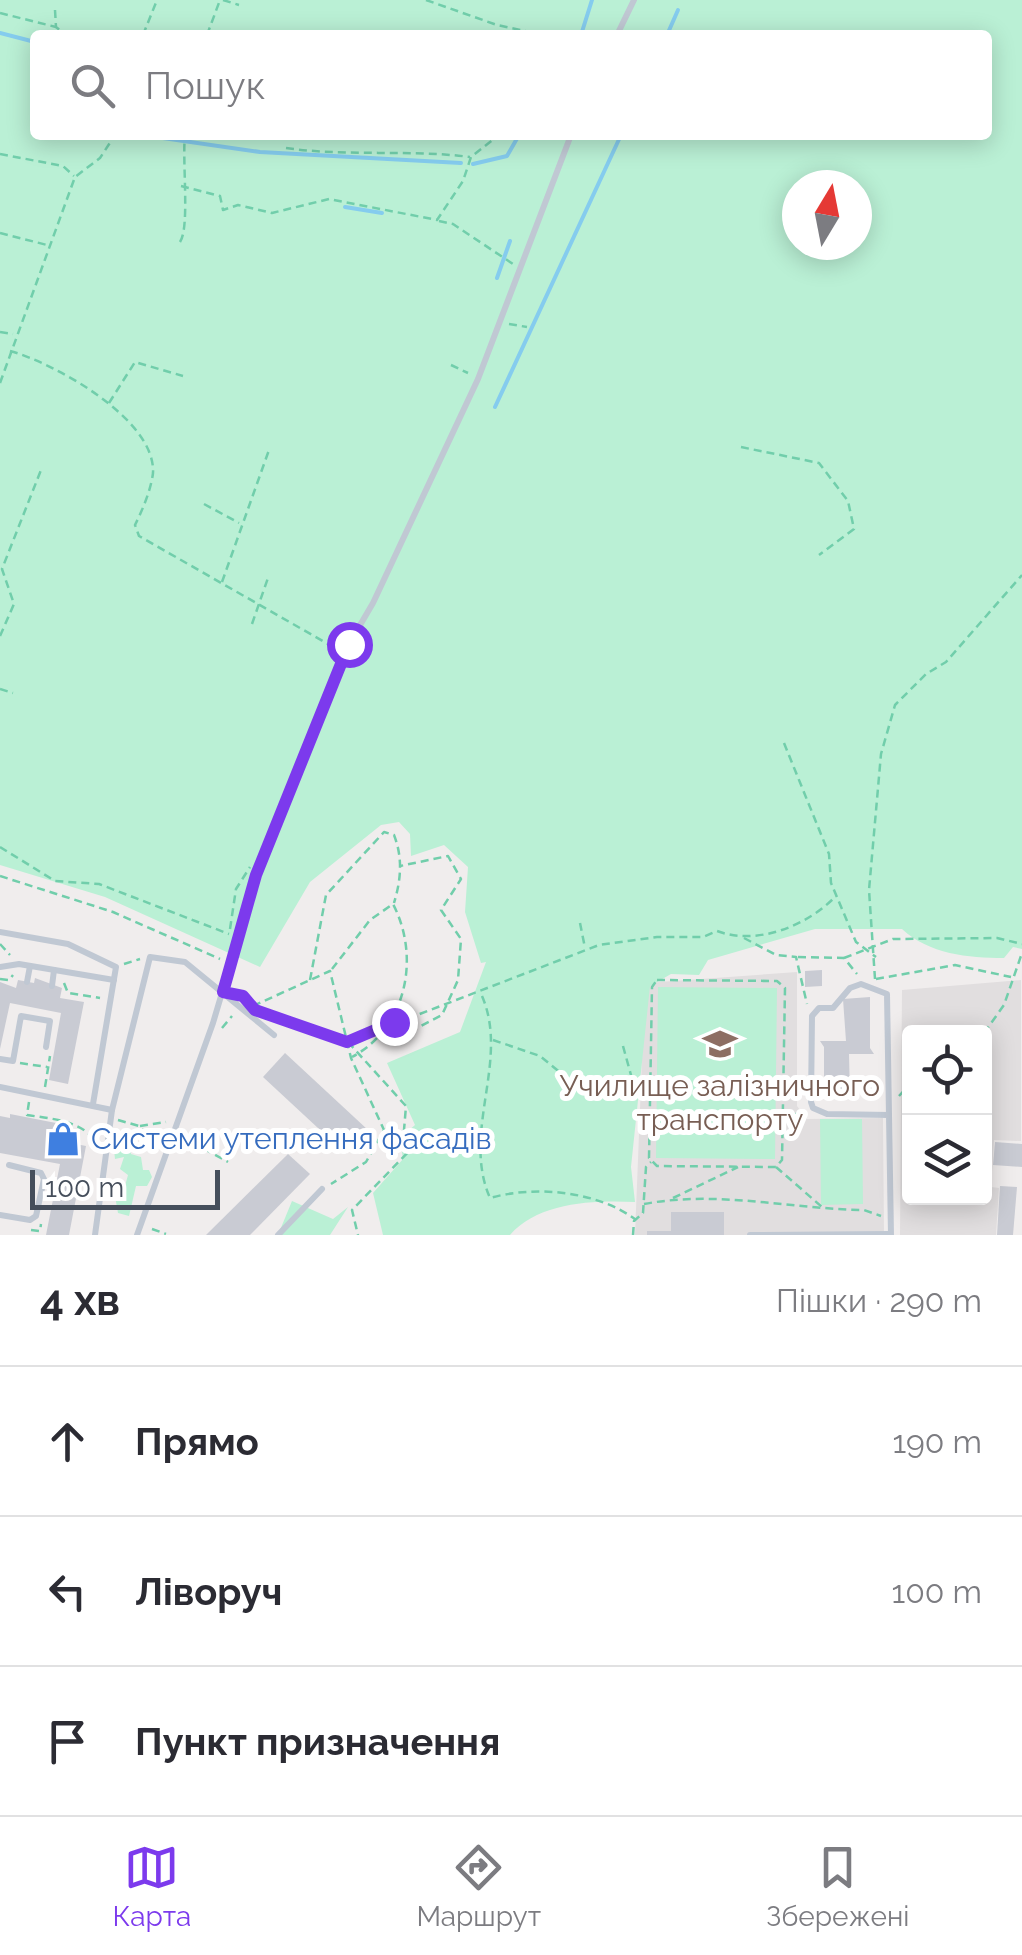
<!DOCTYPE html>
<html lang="uk">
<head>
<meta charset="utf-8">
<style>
  :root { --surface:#fff; --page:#f7f7f7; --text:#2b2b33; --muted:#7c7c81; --line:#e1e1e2; --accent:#7c3aed }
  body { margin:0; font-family:Raleway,sans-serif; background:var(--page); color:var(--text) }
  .controls { position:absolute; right:30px; bottom:30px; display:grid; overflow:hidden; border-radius:10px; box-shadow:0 5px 25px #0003 }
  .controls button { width:90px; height:90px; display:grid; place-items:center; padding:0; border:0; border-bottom:2px solid var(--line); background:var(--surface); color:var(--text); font:50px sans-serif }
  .compass { position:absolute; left:782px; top:170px; width:90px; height:90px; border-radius:50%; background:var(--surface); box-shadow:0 5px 25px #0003; rotate:10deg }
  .scale { position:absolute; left:30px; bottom:25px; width:190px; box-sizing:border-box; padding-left:10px; border:5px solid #454e5b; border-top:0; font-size:28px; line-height:35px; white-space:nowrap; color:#454e5b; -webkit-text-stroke:8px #fff; paint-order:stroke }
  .stop { position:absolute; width:30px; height:30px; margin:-22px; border:8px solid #7c3aed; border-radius:50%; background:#fff }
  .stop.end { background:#7c3aed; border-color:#fff; box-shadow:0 2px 10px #0008 }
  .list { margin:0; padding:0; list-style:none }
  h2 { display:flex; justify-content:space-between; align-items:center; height:130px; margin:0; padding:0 40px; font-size:42px }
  h2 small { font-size:32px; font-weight:400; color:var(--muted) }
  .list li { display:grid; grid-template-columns:65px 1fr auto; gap:30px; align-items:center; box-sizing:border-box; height:150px; padding:0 40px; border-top:2px solid var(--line) }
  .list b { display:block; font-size:38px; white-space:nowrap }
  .list em { font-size:32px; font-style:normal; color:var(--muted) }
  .icon { flex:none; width:55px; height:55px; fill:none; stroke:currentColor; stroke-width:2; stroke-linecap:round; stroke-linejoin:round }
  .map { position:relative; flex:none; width:1022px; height:1235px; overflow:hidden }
  .search { position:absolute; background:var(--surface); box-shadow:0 5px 25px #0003; left:30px; right:30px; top:30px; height:110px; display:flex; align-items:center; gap:25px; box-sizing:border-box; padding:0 35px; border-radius:10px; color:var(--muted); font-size:38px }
  .sheet { height:580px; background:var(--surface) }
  nav { display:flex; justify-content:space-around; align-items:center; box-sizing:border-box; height:140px; border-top:2px solid var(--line); background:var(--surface); font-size:28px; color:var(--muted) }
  nav a { display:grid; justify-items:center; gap:5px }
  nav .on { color:var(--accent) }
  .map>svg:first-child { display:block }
</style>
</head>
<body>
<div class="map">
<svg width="1022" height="1235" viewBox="0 0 1022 1235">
  <rect width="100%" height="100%" fill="#f0eded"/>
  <g fill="#e1dedf" fill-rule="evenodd">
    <polygon points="797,972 797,1106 807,1119 883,1118 884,1235 635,1235 645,983"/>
    <path d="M1021,980V1141L994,1140L991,1187L999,1188L996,1235H900L902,990ZM910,1032H984V1198H910Z"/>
  </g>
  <g fill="#baf0d5" fill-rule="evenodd">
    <path d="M0,0H1022V949L1013,947L1004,958C968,958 929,954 902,929H815L708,960L699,975L671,974L650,986L631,1167L635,1202C594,1200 538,1202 510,1235H383L373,1193L403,1159L400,1138L415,1125L387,1063L460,1032L486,962L481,963L465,912L468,867L444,845L411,856L410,834L399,822L381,825L310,882L260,967L105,897L0,865ZM35,35H987V135H35ZM797,185H857V245H797Z"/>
    <polygon points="658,987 777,988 775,1159 656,1158"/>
    <polygon points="820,1119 862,1119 863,1204 821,1205"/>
    <polygon points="119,1133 128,1138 131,1154 141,1157 143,1170 149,1170 152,1177 147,1186 136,1186 129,1216 118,1213 115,1196 123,1193 128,1175 120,1169 124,1157 115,1159 113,1139"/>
    <polygon points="292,1201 333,1219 348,1207 330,1235 278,1235"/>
  </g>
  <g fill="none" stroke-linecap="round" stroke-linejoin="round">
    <g stroke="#85ccee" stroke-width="4">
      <polyline points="0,33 35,42"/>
      <polyline points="581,35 592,0"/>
      <polyline points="667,35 678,10"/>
      <polyline points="142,135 260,152 461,163"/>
      <polyline points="473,164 507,156 519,135"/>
      <polyline points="345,207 382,213"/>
      <polyline points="497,278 510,241"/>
      <polyline points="495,407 621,135"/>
    </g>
  </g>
  <g fill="#c9cbd3">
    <polygon points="822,970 822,986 805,987 805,971"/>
    <polygon points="35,978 62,988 60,998 84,1002 68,1084 49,1080 61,1013 10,1003 0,1049 0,982 16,988 18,980 34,983"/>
    <polygon points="870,997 870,1048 874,1054 849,1054 850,1096 824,1098 824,1047 820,1041 846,1041 843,999"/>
    <polygon points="285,1053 368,1130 346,1154 263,1077"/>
    <polygon points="10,1114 56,1123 71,1143 86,1146 69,1235 46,1235 60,1164 0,1153 0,1116 10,1118"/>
    <polygon points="995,1142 1022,1144 1022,1167 993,1165"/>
    <polygon points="288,1154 310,1174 250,1235 206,1235"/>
    <polygon points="1000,1186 1017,1187 1013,1235 997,1235"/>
    <polygon points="671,1212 724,1212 724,1235 647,1235 647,1231 671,1231"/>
  </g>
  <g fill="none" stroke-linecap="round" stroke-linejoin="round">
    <g stroke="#71ceab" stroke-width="2.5" stroke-dasharray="8 5" stroke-linecap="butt">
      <polyline points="223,0 239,5"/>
      <polyline points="426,0 497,25 544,35"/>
      <polyline points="55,10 56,27 66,35"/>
      <polyline points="0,13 56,27"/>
      <polyline points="143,35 157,0"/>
      <polyline points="207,35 220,0"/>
      <path d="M286,148C348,157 408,149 470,157"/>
      <polyline points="0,154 63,166 74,176"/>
      <polyline points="181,186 220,196 223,210 238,205 272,213 329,199 437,220 463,181 471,157 499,135"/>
      <polyline points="439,221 453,224 513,264"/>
      <polyline points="0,233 47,245"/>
      <path d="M180,242C190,227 182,161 185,135"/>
      <polyline points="509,324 527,327"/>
      <polyline points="0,332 13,334"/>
      <path d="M10,351C54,363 156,419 153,473C151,490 142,511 135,525L139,536L335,648"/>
      <polyline points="451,365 468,373"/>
      <polyline points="0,383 75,177 100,158 115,135"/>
      <polyline points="109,403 135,362 183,376"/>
      <polyline points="741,447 819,463 848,501 854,529 819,555"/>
      <polyline points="204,504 239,523"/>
      <polyline points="222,582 269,450"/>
      <polyline points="252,624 269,575"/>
      <polyline points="0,636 14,604 2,569 41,470"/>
      <polyline points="0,689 13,693"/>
      <polyline points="784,743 829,854 831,883 856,942 876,957"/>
      <polyline points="0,847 55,881 99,884 229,934"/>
      <polyline points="0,876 113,912 220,959"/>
      <polyline points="580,923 585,948"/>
      <polyline points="230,929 236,889 250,867"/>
      <polyline points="744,938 776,955 796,957 807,1004"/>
      <polyline points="0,944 10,955"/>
      <polyline points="798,957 844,958 857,974"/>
      <polyline points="844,958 893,939 997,938 1022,944"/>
      <polyline points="124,964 140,959"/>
      <path d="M332,969L370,920L393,904C421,958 406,1028 352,1057"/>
      <polyline points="0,979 9,980 13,975"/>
      <polyline points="875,979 869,890 881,754 895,705 926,674 946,662 1022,575"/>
      <polyline points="876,979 955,965 1011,977"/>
      <path d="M310,980L326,895L384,832L394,835C403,858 401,880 394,903"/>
      <polygon points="657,980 777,981 785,988 782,1160 776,1167 657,1166 649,1158 652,987"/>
      <polyline points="64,983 68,993 100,998"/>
      <path d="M482,996C510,1061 461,1132 490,1198C535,1185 598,1191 636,1220"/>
      <polyline points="253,1006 330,971 351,1058 384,1130 366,1162 331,1184"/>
      <path d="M261,1012L347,1042L599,945L657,937H703L717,931C757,946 807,926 836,896"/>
      <polyline points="396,1022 421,1026 442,1015 458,980 461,939 441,910 461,879 448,856 400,866"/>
      <polyline points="222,1028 232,1016"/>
      <polyline points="984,1033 1004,1005 1022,953"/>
      <polyline points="493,1040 540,1056 573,1083 635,1087"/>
      <polyline points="348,1042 406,1106 404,1130 417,1143 352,1210 358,1235"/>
      <polyline points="623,1046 634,1086"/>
      <polyline points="20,1063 47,1067"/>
      <polyline points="45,1087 50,1056"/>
      <polyline points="899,1096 910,1084"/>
      <path d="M29,1102L27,1115C52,1119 83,1120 97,1144"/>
      <polyline points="783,1118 802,1112"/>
      <polyline points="118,1120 139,1126 159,1149"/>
      <polyline points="140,1126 166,1122"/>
      <polyline points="181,1136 228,1162"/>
      <polyline points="776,1167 822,1207"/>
      <polyline points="673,1198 738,1167"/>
      <path d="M644,1204C718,1190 790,1209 864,1210L881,1216"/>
      <polyline points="152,1229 166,1234"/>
      <polyline points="31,1230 40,1231 41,1224"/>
      <polyline points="633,1235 634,1221 643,1213 646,1167 651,1162"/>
    </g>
    <g stroke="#c0c8d3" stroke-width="6">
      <polyline points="617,35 634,0"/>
      <polyline points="0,932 68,944 116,967 93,1104"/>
      <polyline points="0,967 19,964 114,980"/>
      <polyline points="27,982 30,966"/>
      <polyline points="52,986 54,970"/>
      <polyline points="0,1059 13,1061 21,1016 50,1021 46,1047"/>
      <polyline points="0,1087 112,1110"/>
      <polyline points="889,1115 827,1114 813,1108 811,1102 812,1016 819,1008 833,1008 850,988 861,984 887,994 891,1235"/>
      <polyline points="0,1215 30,1220 36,1216 44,1179 41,1173 9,1165"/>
      <polyline points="95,1235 112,1110 150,957 185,962 274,1035"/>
      <polyline points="137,1235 213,1023 263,855 349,644 373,603 478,379 571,135"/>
      <polyline points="278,1235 322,1189"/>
      <polyline points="750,1235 890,1234"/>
    </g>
  </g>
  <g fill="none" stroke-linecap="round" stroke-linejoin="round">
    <polyline stroke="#7c3aed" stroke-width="12" points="349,644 256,875 223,992 243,996 255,1010 347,1042 394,1022"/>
  </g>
  <defs>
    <g id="university-bare" transform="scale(2.7)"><path d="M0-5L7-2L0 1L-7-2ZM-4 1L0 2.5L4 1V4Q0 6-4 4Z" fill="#8d6e63" stroke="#fff" stroke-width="2.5" paint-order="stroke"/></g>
    <g id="shop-bare" transform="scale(2.7)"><path d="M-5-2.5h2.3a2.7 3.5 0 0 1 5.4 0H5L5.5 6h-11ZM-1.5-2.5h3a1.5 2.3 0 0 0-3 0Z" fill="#3f7fe0" stroke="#fff" stroke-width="2.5" paint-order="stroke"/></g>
  </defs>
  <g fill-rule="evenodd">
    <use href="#university-bare" x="720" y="1044"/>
    <use href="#shop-bare" x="63" y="1139"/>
  </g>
  <g text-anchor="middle" stroke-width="10" stroke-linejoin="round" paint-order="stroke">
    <g font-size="30" fill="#785e54" stroke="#fff">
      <text x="720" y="1096">Училище залізничного<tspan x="720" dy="34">транспорту</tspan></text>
    </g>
    <g font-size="30" fill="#366cbe" stroke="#fff" text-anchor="start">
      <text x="91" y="1149">Системи утеплення фасадів</text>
    </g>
  </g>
</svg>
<div class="controls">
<button><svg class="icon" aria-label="locate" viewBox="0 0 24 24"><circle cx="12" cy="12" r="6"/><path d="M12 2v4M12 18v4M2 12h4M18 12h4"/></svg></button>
<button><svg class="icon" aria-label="layers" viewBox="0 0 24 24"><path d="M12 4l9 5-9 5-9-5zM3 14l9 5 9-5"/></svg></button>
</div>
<svg class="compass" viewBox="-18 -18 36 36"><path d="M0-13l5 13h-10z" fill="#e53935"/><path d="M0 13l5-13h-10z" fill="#7c7c81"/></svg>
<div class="scale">100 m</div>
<div class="stop" style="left:349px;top:644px"></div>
<div class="stop end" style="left:394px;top:1022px"></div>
<div class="search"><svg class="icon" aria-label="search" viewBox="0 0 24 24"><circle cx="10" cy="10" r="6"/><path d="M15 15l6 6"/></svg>Пошук</div>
</div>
<section class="sheet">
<h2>4 хв<small>Пішки · 290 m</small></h2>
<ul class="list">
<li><svg class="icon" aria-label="ahead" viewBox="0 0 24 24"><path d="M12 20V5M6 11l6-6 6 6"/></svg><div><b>Прямо</b></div><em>190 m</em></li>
<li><svg class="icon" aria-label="left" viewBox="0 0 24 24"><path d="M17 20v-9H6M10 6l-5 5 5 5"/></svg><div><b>Ліворуч</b></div><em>100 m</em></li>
<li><svg class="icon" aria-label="arrive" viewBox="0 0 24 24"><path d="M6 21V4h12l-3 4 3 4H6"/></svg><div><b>Пункт призначення</b></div></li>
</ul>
</section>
<nav>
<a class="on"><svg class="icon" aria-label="map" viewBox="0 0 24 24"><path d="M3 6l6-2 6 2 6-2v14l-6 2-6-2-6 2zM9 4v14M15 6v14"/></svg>Карта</a>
<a><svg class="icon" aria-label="directions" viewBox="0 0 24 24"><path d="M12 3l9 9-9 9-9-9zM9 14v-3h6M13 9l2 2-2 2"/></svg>Маршрут</a>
<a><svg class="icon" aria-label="saved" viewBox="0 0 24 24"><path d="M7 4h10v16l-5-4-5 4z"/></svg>Збережені</a>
</nav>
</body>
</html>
